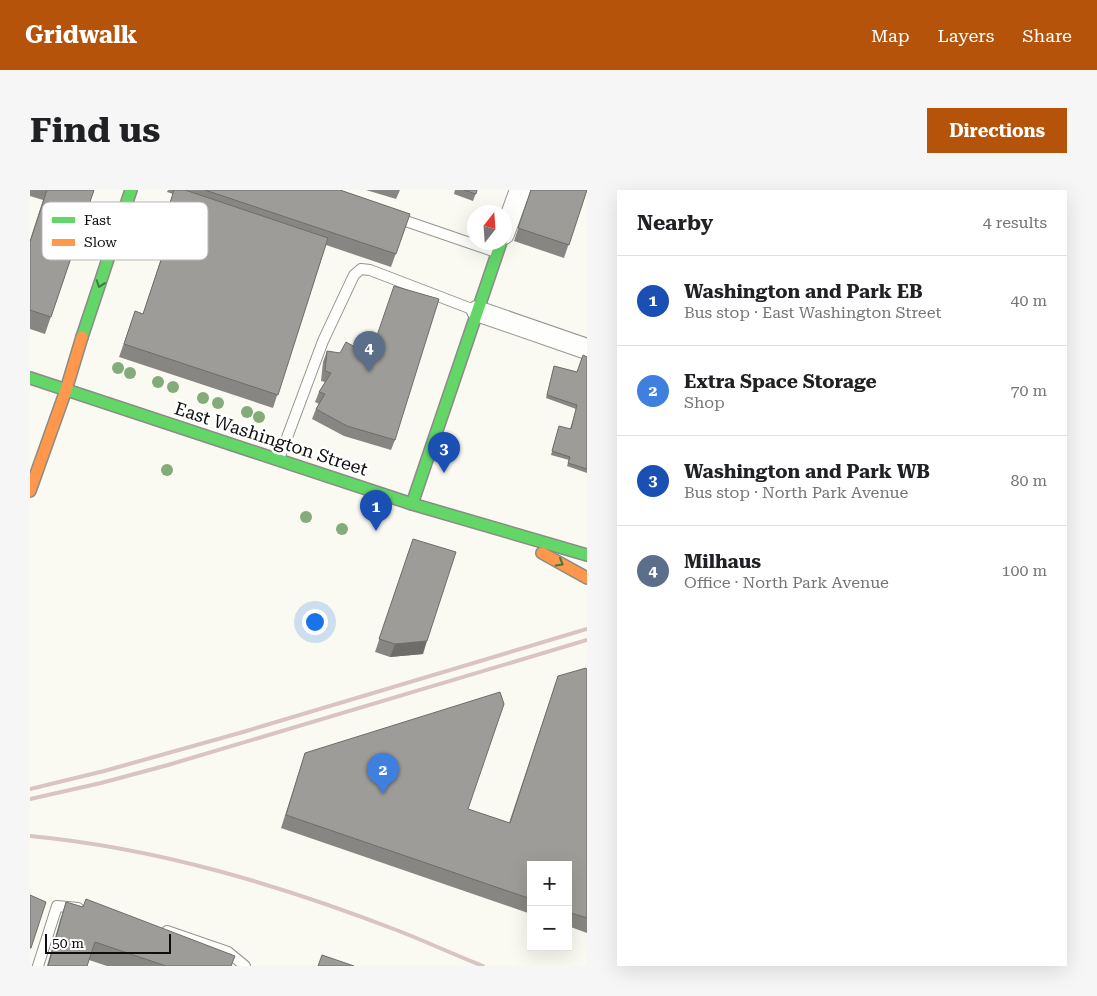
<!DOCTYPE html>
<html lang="en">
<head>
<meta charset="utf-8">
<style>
  :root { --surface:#fff; --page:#f6f6f6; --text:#202124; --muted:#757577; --line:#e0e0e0; --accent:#b45309 }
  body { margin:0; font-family:"Roboto Serif",serif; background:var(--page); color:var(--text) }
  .controls { position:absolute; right:15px; bottom:15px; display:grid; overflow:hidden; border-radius:0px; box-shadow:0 5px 20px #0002 }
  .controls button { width:45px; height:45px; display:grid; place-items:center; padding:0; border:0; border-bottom:1px solid var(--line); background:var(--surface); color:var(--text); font:25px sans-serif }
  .compass { position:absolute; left:437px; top:15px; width:45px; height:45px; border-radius:50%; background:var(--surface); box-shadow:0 5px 20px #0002; rotate:17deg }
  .scale { position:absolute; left:15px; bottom:12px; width:126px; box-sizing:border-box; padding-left:5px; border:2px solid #0e0e0e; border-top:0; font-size:14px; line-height:18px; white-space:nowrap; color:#0e0e0e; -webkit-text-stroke:4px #fff; paint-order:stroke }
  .you { position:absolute; left:284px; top:431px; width:18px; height:18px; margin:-12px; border:4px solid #fff; border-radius:50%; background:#1a73e8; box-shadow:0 0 0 8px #1a73e833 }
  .badge { display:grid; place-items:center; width:32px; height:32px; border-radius:50%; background:var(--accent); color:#fff; font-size:16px; font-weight:700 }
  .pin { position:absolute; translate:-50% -41px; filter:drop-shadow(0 1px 2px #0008) }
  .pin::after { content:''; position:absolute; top:26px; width:18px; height:15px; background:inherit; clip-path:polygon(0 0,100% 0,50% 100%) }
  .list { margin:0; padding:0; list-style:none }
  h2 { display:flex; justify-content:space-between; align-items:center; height:65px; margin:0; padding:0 20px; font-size:21px }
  h2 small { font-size:16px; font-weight:400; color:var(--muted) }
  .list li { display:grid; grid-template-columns:32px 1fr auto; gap:15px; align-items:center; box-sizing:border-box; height:90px; padding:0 20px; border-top:1px solid var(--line) }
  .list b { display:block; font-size:19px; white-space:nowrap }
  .list p { margin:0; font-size:16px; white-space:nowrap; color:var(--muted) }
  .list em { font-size:16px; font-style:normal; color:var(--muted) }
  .map { position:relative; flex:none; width:557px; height:776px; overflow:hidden; border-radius:0px }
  header { display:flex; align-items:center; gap:30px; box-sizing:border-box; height:70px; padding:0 25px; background:var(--accent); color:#fff }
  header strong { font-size:24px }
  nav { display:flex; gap:28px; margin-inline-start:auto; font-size:18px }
  .intro { display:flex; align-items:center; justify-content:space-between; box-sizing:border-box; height:120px; padding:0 30px }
  h1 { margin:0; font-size:35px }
  .button { padding:12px 22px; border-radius:0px; background:var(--accent); color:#fff; font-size:18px; font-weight:700 }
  main { display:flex; gap:30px; padding:0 30px }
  aside { flex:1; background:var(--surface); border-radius:0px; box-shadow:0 5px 20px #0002 }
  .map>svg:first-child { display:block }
</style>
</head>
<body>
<header>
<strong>Gridwalk</strong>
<nav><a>Map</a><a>Layers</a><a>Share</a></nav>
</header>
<div class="intro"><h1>Find us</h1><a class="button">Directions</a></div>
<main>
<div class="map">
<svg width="557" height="776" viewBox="0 0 557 776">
  <rect width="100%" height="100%" fill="#fbfaf2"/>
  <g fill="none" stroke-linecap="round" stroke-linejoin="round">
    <g stroke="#959491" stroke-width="12">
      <g id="lane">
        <polyline points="364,27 466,62"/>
        <polyline points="249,269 293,151 324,85 331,79 340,80 447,121"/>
        <polyline points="137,741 198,762 215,776"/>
        <polyline points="8,776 27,716 48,718"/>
      </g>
    </g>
    <g stroke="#959491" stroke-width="22">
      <g id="street">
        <polyline points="474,44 490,0"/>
        <polyline points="447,121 557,159"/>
      </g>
    </g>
    <g stroke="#8b8b87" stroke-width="14">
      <g id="fast">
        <polyline points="52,147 101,0"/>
        <polyline points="0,188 382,314 557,365"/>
        <polyline points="382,314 471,52"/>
      </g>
    </g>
    <g stroke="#8b8b87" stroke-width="14">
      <g id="slow">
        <polyline points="0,301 36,200 52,147"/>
        <polyline points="512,363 557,388"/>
      </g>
    </g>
    <use href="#lane" stroke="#fefefd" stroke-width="10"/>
    <use href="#street" stroke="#fefefd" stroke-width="20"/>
    <use href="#fast" stroke="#63d668" stroke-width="11"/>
    <use href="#slow" stroke="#ff974d" stroke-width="11"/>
    <g stroke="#d9c4c2" stroke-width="4">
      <polyline points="0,599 74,581 213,542 557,439"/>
      <polyline points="0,609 71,593 138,575 557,450"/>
      <path d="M0,646C127,658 250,695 369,741C397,752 425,765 453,776"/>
    </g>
  </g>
  <g fill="#84ac7a">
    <circle cx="88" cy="178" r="6"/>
    <circle cx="100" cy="183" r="6"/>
    <circle cx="128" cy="192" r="6"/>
    <circle cx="143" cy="197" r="6"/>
    <circle cx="173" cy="208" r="6"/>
    <circle cx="188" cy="213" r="6"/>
    <circle cx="217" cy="222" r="6"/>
    <circle cx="229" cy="227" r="6"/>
    <circle cx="137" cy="280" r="6"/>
    <circle cx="276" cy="327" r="6"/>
    <circle cx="312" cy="339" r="6"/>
  </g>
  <g fill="#888683">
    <polygon points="0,0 64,0 15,144 0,139 0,50 13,10 0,6"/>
    <polygon points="138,0 310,0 380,24 361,77 296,55 243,218 89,167 105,121 113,124 143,32 134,29 143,4 137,2"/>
    <polygon points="336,0 370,0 366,9"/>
    <polygon points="425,0 447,0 443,11 424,4"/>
    <polygon points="501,0 557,0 534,68 484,51"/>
    <polygon points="297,161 365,250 361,260 314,246 282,229 286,219 289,214 285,212 289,202 295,192 291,191 293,172"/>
    <polygon points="557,167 557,283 537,276 539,270 521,265 528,239 540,239 546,219 516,208 524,176 547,182"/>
    <polygon points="383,349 393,464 360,467 345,462"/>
    <polygon points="557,480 557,743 538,736 538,675 501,675 501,724 251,638 275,563 479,633 528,486"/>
    <polygon points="56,709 201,776 77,776 59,770 57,776 17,776 30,730 36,712 53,717"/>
  </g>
  <polygon fill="#6f6d6a" points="397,451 393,464 360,467 365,454"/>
  <g fill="#9e9c98" stroke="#6f6d6a">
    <polygon points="17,0 64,0 21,127 0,120 0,52"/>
    <polygon points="144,0 155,0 298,48 248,205 94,154 105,121 113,124 148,19 139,16"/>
    <polygon points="175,0 310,0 380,24 366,64"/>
    <polygon points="434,0 447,0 446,4"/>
    <polygon points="501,0 557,0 539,55 488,38"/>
    <polygon points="364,96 409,109 365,250 317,236 286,219 295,204 289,202 301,183 295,181 297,161 310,163 316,152 325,157 343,157"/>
    <polygon points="553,165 557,167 557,279 538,273 540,267 522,261 529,236 541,239 547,215 517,205 524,176 547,182"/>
    <polygon points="383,349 426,362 397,451 365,454 349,449"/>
    <polygon points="556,478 557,480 557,728 538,722 538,675 501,675 501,709 256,625 275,563 470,502 474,514 438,619 480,633 528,486"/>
    <polygon points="0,705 16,712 1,758 0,758"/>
    <polygon points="56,709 205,766 201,776 136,776 65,752 57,776 18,776 36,712 53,717"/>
    <polygon points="292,765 324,776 288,776"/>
  </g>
  <defs><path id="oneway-chevron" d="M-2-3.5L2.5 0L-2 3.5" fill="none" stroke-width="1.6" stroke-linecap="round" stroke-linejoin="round" transform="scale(1.25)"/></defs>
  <g stroke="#3d7c40">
    <use href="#oneway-chevron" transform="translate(70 94) rotate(109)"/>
    <use href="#oneway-chevron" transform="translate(530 373) rotate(30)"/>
  </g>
  <g text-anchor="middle" stroke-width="5" stroke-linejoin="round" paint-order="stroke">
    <g font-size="18" fill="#0e0e0e" stroke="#fff">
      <text transform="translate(241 249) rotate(18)" y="6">East Washington Street</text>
    </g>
  </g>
  <rect x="12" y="12" width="166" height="58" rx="8" fill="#fff" stroke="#b7b7b7" stroke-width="1"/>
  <rect x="22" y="27" width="23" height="6" fill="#63d668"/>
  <rect x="22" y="49" width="23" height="7" fill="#ff974d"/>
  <g font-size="14" fill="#0e0e0e">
    <text x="54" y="35">Fast</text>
    <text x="54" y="57">Slow</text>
  </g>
</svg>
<div class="controls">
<button>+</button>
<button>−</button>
</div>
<svg class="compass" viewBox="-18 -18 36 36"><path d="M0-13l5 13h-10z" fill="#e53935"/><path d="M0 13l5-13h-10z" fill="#757577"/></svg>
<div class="scale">50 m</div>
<div class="you"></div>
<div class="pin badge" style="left:346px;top:341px;background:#1a4fb4">1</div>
<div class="pin badge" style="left:353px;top:604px;background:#3f7fe0">2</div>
<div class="pin badge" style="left:414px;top:283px;background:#1a4fb4">3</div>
<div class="pin badge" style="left:339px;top:182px;background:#5c6f8a">4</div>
</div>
<aside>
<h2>Nearby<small>4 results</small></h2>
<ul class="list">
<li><span class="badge" style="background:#1a4fb4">1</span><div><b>Washington and Park EB</b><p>Bus stop · East Washington Street</p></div><em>40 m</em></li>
<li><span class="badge" style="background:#3f7fe0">2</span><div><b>Extra Space Storage</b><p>Shop</p></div><em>70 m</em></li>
<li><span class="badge" style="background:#1a4fb4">3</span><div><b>Washington and Park WB</b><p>Bus stop · North Park Avenue</p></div><em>80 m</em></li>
<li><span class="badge" style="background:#5c6f8a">4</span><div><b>Milhaus</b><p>Office · North Park Avenue</p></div><em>100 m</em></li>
</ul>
</aside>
</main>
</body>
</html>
